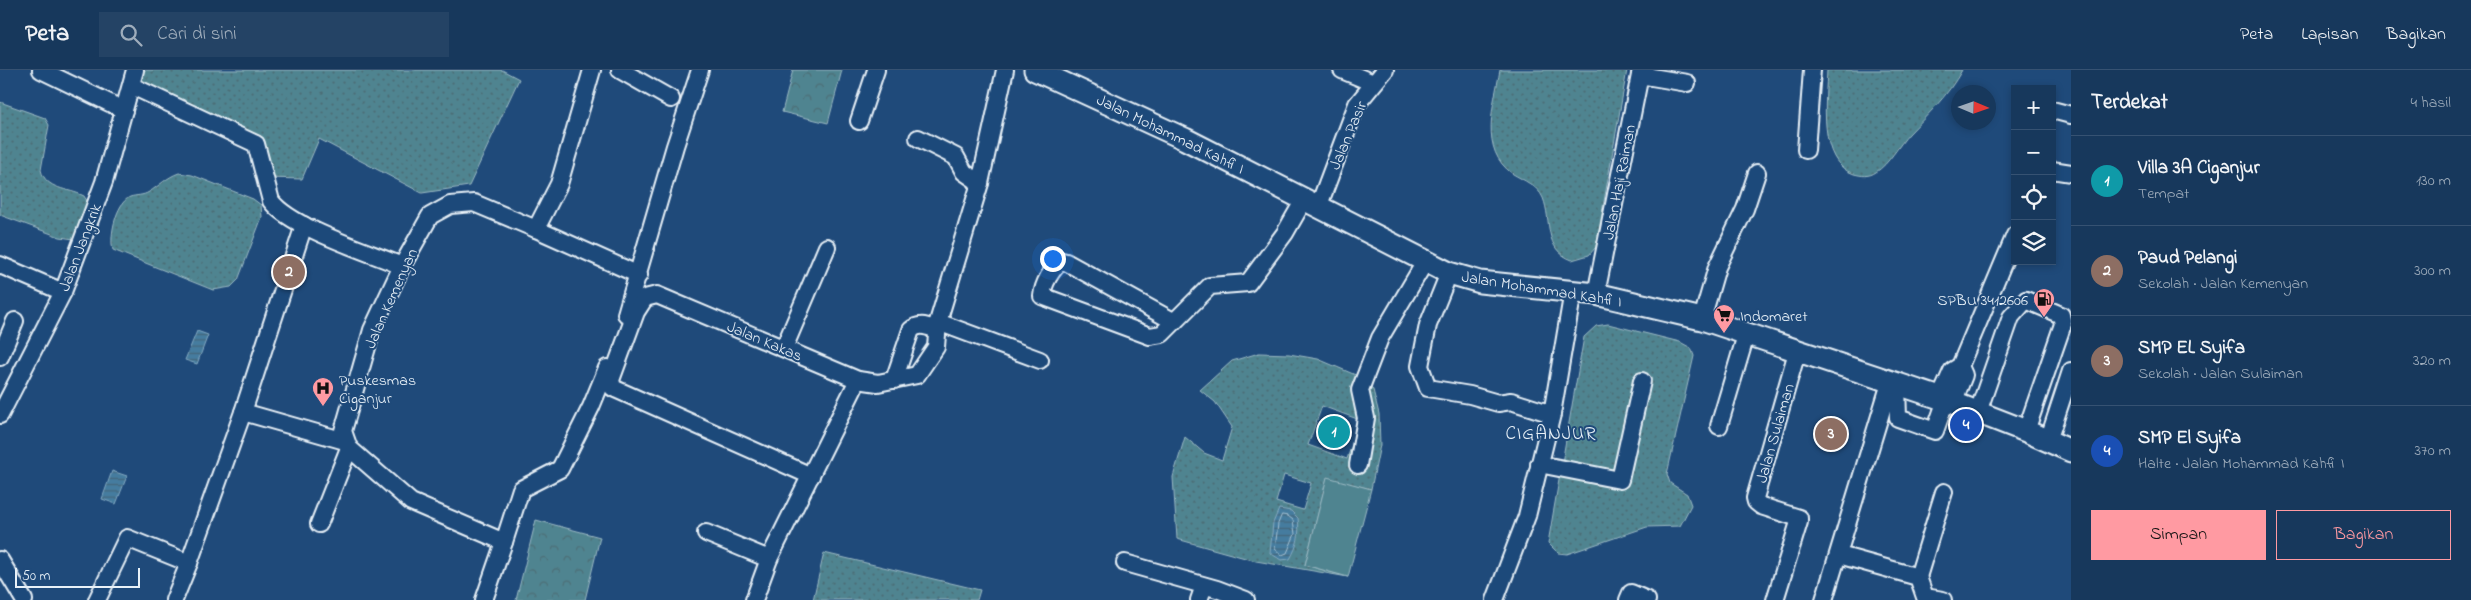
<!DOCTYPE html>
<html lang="id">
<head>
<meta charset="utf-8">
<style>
  :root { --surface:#17385c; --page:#244365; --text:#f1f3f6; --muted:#9eacbb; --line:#365272; --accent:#ff9aa2 }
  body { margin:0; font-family:"Indie Flower",sans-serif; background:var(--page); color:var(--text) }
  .controls { position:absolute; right:15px; top:15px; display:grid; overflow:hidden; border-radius:0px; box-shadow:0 2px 8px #0003 }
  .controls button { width:45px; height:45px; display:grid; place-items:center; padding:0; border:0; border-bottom:1px solid var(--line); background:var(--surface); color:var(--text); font:25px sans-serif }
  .compass { position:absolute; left:1951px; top:15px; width:45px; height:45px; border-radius:50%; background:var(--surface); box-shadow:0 2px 8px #0003; rotate:92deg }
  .scale { position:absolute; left:15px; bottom:12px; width:125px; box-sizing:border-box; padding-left:5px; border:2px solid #e8f1f8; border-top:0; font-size:14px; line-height:18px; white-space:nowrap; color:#e8f1f8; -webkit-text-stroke:4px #1f4a7a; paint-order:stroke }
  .you { position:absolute; left:1052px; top:188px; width:18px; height:18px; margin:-12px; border:4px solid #fff; border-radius:50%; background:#1a73e8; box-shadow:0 0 0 8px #1a73e833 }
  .badge { display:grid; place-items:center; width:32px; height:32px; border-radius:50%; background:var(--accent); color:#fff; font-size:16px; font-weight:700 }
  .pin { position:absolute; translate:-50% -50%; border:2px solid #fff; box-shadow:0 1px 5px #0006 }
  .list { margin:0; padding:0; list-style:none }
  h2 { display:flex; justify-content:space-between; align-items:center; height:65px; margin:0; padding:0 20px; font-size:21px }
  h2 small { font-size:16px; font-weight:400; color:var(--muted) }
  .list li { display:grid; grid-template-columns:32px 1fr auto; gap:15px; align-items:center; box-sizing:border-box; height:90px; padding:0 20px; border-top:1px solid var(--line) }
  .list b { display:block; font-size:19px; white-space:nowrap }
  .list p { margin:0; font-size:16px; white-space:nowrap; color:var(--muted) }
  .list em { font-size:16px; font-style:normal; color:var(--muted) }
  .actions { display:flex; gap:10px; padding:15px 20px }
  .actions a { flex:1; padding:11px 0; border:1px solid var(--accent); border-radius:0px; text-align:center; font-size:18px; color:var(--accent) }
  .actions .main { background:var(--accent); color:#111 }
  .icon { flex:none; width:28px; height:28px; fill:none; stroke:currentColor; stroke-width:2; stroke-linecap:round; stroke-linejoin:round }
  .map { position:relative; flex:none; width:2071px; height:530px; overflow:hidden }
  header { display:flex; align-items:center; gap:30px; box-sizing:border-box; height:70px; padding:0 25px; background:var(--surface); border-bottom:1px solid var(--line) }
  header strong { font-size:24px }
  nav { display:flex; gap:28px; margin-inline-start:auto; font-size:18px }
  .search { width:350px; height:45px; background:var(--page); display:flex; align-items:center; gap:12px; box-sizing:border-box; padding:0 18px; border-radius:0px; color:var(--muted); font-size:19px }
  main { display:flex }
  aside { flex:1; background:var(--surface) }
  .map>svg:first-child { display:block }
</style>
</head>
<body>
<header>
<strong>Peta</strong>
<div class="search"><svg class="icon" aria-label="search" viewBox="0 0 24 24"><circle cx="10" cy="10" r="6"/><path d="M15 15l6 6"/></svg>Cari di sini</div>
<nav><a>Peta</a><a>Lapisan</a><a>Bagikan</a></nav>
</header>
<main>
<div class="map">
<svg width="2071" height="530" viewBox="0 0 2071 530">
  <defs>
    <pattern id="grass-dots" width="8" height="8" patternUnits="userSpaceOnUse" patternTransform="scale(1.25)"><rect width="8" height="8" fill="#508490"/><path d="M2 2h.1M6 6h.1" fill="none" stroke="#4c6c74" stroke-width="1.8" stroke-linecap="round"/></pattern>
    <pattern id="forest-crowns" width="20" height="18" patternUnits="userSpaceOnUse" patternTransform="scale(1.25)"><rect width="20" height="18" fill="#508490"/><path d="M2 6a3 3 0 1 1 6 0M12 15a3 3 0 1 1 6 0" fill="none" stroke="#4c6c74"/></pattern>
    <pattern id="water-rules" width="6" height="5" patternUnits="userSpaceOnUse" patternTransform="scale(1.25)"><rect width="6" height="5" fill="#447c9f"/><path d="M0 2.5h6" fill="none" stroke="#456579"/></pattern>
  </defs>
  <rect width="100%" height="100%" fill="#1f4a7a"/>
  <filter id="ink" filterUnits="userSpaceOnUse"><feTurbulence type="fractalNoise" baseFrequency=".02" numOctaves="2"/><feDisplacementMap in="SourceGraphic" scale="10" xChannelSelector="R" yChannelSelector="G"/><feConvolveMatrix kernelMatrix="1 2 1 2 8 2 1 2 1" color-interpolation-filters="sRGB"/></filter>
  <g filter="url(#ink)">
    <g fill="url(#grass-dots)" stroke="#9cbac4" fill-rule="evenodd">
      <polygon points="140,0 502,0 519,9 469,116 422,123 319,69 302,109 267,108 260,71 138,11"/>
      <path d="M1500,0H1627L1596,177L1589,185L1572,190C1543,179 1552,151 1543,128C1538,116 1523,110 1513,104C1478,80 1494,34 1500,0Z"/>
      <path d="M1827,0H1962C1947,27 1930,42 1909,64C1898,76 1889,94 1876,102C1869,107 1862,106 1854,104C1817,92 1826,30 1827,0Z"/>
      <path d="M0,32L45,48L49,55L41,100C46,120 68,118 84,126L89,134L74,169L60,167L0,145Z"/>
      <path d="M179,103L192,105L253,129L261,135L262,147L238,210L231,217L213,220L113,180C109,167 116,133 130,127C136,125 143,126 149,122C159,116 167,107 179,103Z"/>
      <polygon points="1608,254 1680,272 1691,278 1694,286 1667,404 1670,413 1687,424 1691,435 1680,456 1647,457 1567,484 1558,483 1548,473 1584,267 1596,256"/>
      <path d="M1259,283L1289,284L1318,289L1365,309L1373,320L1379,344L1380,375L1371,419L1327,408L1305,495L1348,507L1256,491L1177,469L1173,407L1185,367L1204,383L1222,390L1232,357L1215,332L1200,320L1232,291ZM1322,336L1360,350L1347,389L1308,375ZM1284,405L1311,413L1303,440L1276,432Z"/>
      <polygon points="824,483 980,520 977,530 813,530"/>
    </g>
    <g fill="url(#forest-crowns)" stroke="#9cbac4">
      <polygon points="793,0 842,0 828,53 782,42"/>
      <polygon points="536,450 600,467 585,530 516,530"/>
    </g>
    <polygon fill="#508490" stroke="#9cbac4" points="1327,407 1371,419 1348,507 1305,495"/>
    <g fill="url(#water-rules)" stroke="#86abc3">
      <polygon points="197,261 208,265 197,294 185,290"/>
      <polygon points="112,401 127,406 116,434 102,429"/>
      <path d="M1279,439L1291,441L1298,448C1300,465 1298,475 1290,489L1281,490L1270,483L1273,453Z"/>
    </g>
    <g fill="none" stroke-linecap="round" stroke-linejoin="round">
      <polygon stroke="#a6c2d4" stroke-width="1" points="1282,445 1288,446 1293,450 1295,464 1287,483 1282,485 1275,479 1278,454"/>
      <g stroke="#e8f1f8" stroke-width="20">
        <g id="minor">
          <polyline points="41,0 124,40"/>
          <polyline points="620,0 671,29"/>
          <polyline points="1342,0 1373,13"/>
          <polyline points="1640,5 1687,13"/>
          <path d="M132,16L256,74L271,131C291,158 369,182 402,196"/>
          <polyline points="2052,40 2071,45"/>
          <polyline points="859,51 876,0"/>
          <polyline points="918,68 956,87 964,102 980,113"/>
          <polyline points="1806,80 1812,0"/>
          <polyline points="2052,100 2071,103"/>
          <polyline points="1319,135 1357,34 1385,0"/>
          <polyline points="536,159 639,205"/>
          <polyline points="0,195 63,222"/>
          <polyline points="1449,203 1428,255 1420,296 1428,318 1470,325 1498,333 1511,331 1552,344"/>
          <polyline points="1596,224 1641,0"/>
          <polyline points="626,244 675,76 700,0"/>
          <polyline points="1702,249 1717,197 1745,139 1757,103"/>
          <path d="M1173,251L1066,192L1062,191C1052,198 1043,214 1042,226L1150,266L1162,264L1210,216L1248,213L1285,163L1305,128"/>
          <polyline points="938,252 1040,290"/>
          <polyline points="784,278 827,177"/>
          <polyline points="0,287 15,251"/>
          <path d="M894,310L911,260C920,252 928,257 937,260"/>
          <polyline points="1897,315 1898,348 1935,361 1946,330"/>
          <polyline points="1940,328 1952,301 1960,296 2015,165"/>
          <polyline points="1953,333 1964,305 1960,296"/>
          <polyline points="243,342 345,371"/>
          <polyline points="1978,342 2011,247 2026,230 2061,245 2063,254 2026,361"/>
          <polyline points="0,345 63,222 104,112 135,0"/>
          <polyline points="1719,356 1746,265"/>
          <polyline points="2048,371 2071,301"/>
          <polyline points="1539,394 1620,410 1642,311"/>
          <polyline points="1358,395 1366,348 1360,320 1380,268 1425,192"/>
          <polyline points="811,406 613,318 611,310 636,242 645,228 657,225 858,310 878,313 917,305 936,277 938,252 980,113 1005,0"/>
          <polyline points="319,454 349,378"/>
          <polyline points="706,463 769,489"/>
          <polyline points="504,472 521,419 560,399 591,337 607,298"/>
          <polyline points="1839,485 1918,507 1925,527 1943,530"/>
          <polyline points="0,490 24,530"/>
          <polyline points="1125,493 1217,519 1246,530"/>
          <polyline points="1918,507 1944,422"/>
          <polyline points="97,530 127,468 189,493 243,342 304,155"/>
          <polyline points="174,530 189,493"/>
          <polyline points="484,530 504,472 411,432 349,378 343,361 372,260 402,196 430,146 450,135 474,133 536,159 559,114 592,0"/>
          <polyline points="754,530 769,489 858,310"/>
          <polyline points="1199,530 1204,516"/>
          <polyline points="1495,530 1527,446 1552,344 1573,221"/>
          <polyline points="1628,530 1631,523 1647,530"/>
          <polyline points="1775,530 1799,452 1799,448 1761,436 1756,432 1755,428 1797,282"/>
          <polyline points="1824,530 1890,313"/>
        </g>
      </g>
      <g stroke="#e8f1f8" stroke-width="25">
        <polyline id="major" points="1035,0 1185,69 1449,203 1480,212 1596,224 1702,249 1946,330 2026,361 2071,381"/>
      </g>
      <use href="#minor" stroke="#1f4a7a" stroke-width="16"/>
      <use href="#major" stroke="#1f4a7a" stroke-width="21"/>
    </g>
  </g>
  <defs>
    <g id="fuel-pin" transform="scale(1.125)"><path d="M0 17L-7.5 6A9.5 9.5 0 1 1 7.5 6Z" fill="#ff9aa2" stroke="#1f4a7a"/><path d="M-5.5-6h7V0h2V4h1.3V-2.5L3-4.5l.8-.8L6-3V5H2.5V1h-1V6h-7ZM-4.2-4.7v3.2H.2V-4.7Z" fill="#111"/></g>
    <g id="supermarket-pin" transform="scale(1.125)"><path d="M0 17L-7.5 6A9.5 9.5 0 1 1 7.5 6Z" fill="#ff9aa2" stroke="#1f4a7a"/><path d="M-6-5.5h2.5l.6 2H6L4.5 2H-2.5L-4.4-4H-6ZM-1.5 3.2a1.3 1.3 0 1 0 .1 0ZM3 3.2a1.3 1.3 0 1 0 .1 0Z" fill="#111"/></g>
    <g id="hospital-pin" transform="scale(1.125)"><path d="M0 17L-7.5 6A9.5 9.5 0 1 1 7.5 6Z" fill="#ff9aa2" stroke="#1f4a7a"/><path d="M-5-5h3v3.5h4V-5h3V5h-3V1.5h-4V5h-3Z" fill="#111"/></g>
  </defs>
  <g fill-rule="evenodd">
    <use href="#fuel-pin" x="2044" y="229"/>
    <use href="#supermarket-pin" x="1724" y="245"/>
    <use href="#hospital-pin" x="323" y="318"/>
  </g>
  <g text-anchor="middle" stroke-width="4" stroke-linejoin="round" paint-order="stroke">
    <g font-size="16" fill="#e8f1f8" stroke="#1f4a7a">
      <text transform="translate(1171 63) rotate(26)" y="6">Jalan Mohammad Kahfi I</text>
      <text transform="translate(1347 65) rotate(-67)" y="6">Jalan Pasir</text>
      <text transform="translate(1618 112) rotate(-79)" y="6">Jalan Haji Raiman</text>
      <text transform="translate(79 177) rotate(-69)" y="6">Jalan Jangkrik</text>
      <text transform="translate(1542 218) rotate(9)" y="6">Jalan Mohammad Kahfi I</text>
      <text transform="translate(390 228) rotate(-66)" y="6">Jalan Kemenyan</text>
      <text transform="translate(765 270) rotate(23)" y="6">Jalan Kakas</text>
      <text transform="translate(1774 363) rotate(-74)" y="6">Jalan Sulaiman</text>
    </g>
    <g font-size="16" fill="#e8f1f8" stroke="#1f4a7a" text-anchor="start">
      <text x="2028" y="235" text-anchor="end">SPBU 3412606</text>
      <text x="1740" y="251">Indomaret</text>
      <text x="339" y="315">Puskesmas<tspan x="339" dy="18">Ciganjur</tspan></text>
    </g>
    <g font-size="19" letter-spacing="1" fill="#e8f1f8" stroke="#1f4a7a">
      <text x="1551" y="369">CIGANJUR</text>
    </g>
  </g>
</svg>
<div class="controls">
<button>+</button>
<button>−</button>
<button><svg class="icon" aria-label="locate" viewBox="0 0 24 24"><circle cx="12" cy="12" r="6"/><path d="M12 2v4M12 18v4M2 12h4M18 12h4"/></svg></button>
<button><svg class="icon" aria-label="layers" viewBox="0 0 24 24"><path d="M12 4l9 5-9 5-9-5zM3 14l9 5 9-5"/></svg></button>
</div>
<svg class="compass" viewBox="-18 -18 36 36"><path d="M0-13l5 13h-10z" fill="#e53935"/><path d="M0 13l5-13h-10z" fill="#9eacbb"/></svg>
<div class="scale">50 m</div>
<div class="you"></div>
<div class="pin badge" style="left:1334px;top:362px;background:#0f9aa8">1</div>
<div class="pin badge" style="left:289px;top:202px;background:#8d6e63">2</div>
<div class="pin badge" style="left:1831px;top:364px;background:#8d6e63">3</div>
<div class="pin badge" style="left:1966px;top:355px;background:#1a4fb4">4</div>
</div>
<aside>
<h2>Terdekat<small>4 hasil</small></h2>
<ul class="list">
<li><span class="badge" style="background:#0f9aa8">1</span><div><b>Villa 3A Ciganjur</b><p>Tempat</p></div><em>130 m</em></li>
<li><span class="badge" style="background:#8d6e63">2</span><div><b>Paud Pelangi</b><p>Sekolah · Jalan Kemenyan</p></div><em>300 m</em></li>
<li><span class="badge" style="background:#8d6e63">3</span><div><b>SMP EL Syifa</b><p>Sekolah · Jalan Sulaiman</p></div><em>320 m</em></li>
<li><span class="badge" style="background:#1a4fb4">4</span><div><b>SMP El Syifa</b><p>Halte · Jalan Mohammad Kahfi I</p></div><em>370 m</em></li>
</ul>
<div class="actions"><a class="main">Simpan</a><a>Bagikan</a></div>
</aside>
</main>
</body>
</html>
